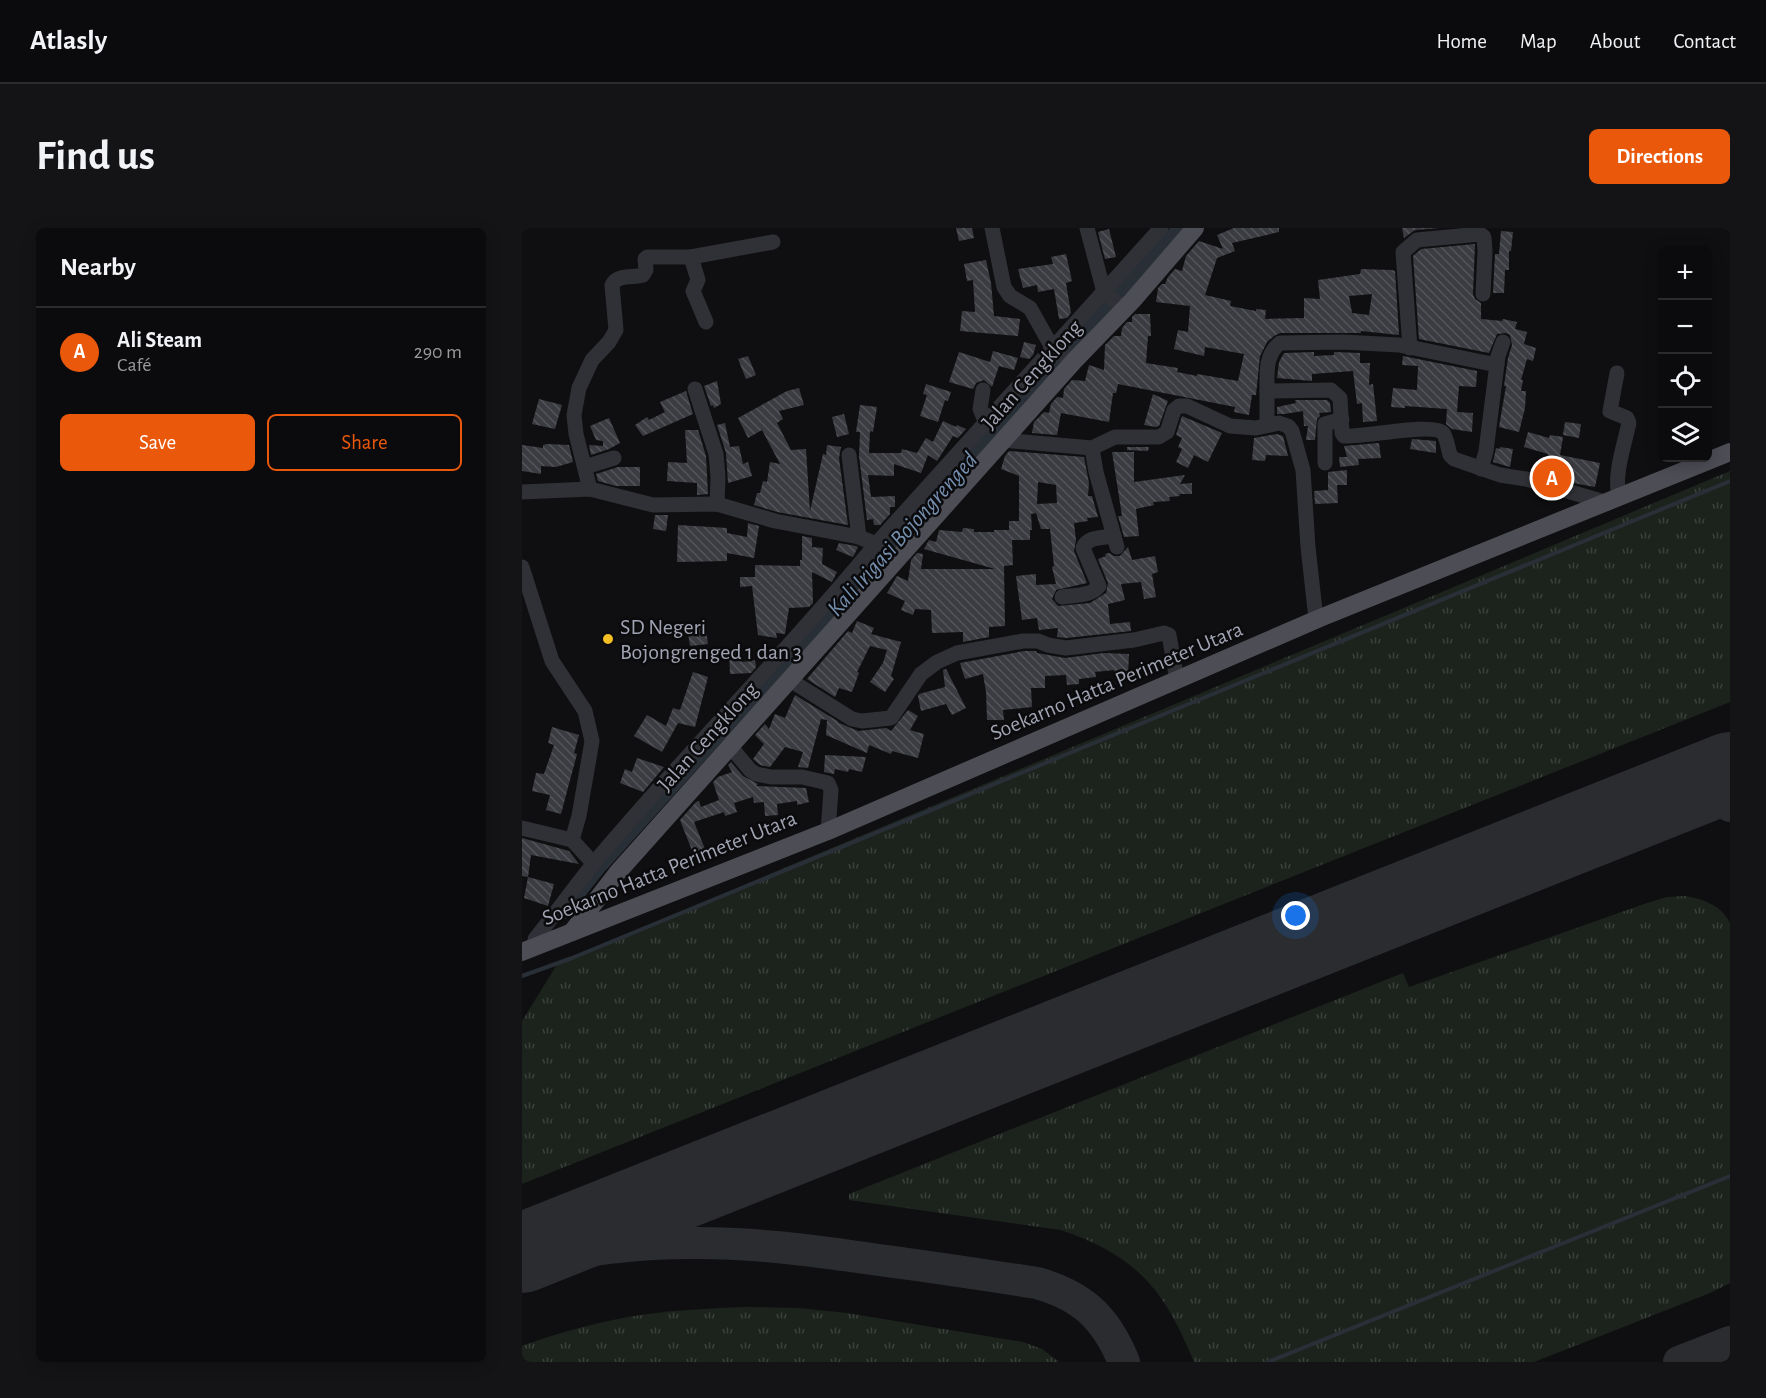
<!DOCTYPE html>
<html lang="en">
<head>
<meta charset="utf-8">
<style>
  :root { --surface:#0b0b0d; --page:#141416; --text:#f1f3f6; --muted:#9a9b9d; --line:#2b2b2e; --accent:#ea580c }
  body { margin:0; font-family:"Alegreya Sans",sans-serif; background:var(--page); color:var(--text) }
  .controls { position:absolute; right:18px; top:18px; display:grid; overflow:hidden; border-radius:9px; box-shadow:0 3px 15px #0003 }
  .controls button { width:54px; height:54px; display:grid; place-items:center; padding:0; border:0; border-bottom:2px solid var(--line); background:var(--surface); color:var(--text); font:30px sans-serif }
  .you { position:absolute; left:774px; top:688px; width:21px; height:21px; margin:-15px; border:4px solid #fff; border-radius:50%; background:#1a73e8; box-shadow:0 0 0 9px #1a73e833 }
  .badge { display:grid; place-items:center; width:39px; height:39px; border-radius:50%; background:var(--accent); color:#fff; font-size:20px; font-weight:700 }
  .pin { position:absolute; translate:-50% -50%; border:3px solid #fff; box-shadow:0 2px 6px #0006 }
  .list { margin:0; padding:0; list-style:none }
  h2 { display:flex; justify-content:space-between; align-items:center; height:78px; margin:0; padding:0 24px; font-size:26px }
  h2 small { font-size:20px; font-weight:400; color:var(--muted) }
  .list li { display:grid; grid-template-columns:39px 1fr auto; gap:18px; align-items:center; box-sizing:border-box; height:90px; padding:0 24px; border-top:2px solid var(--line) }
  .list b { display:block; font-size:22px; white-space:nowrap }
  .list p { margin:0; font-size:20px; white-space:nowrap; color:var(--muted) }
  .list em { font-size:20px; font-style:normal; color:var(--muted) }
  .actions { display:flex; gap:12px; padding:18px 24px }
  .actions a { flex:1; padding:14px 0; border:2px solid var(--accent); border-radius:9px; text-align:center; font-size:21px; color:var(--accent) }
  .actions .main { background:var(--accent); color:#fff }
  .icon { flex:none; width:33px; height:33px; fill:none; stroke:currentColor; stroke-width:2; stroke-linecap:round; stroke-linejoin:round }
  .map { position:relative; flex:none; width:1208px; height:1134px; overflow:hidden; border-radius:9px }
  header { display:flex; align-items:center; gap:36px; box-sizing:border-box; height:84px; padding:0 30px; background:var(--surface); border-bottom:2px solid var(--line) }
  header strong { font-size:28px }
  nav { display:flex; gap:33px; margin-inline-start:auto; font-size:21px }
  .intro { display:flex; align-items:center; justify-content:space-between; box-sizing:border-box; height:144px; padding:0 36px }
  h1 { margin:0; font-size:42px }
  .button { padding:15px 27px; border-radius:9px; background:var(--accent); color:#fff; font-size:21px; font-weight:700 }
  main { display:flex; gap:36px; padding:0 36px }
  aside { flex:1; background:var(--surface); border-radius:9px; box-shadow:0 3px 15px #0003 }
  .map>svg:first-child { display:block }
</style>
</head>
<body>
<header>
<strong>Atlasly</strong>
<nav><a>Home</a><a>Map</a><a>About</a><a>Contact</a></nav>
</header>
<div class="intro"><h1>Find us</h1><a class="button">Directions</a></div>
<main>
<aside>
<h2>Nearby<small></small></h2>
<ul class="list">
<li><span class="badge">A</span><div><b>Ali Steam</b><p>Café</p></div><em>290 m</em></li>
</ul>
<div class="actions"><a class="main">Save</a><a>Share</a></div>
</aside>
<div class="map">
<svg width="1208" height="1134" viewBox="0 0 1208 1134">
  <defs>
    <pattern id="grass-tufts" width="24" height="20" patternUnits="userSpaceOnUse" patternTransform="scale(1.5)"><rect width="24" height="20" fill="#1c231d"/><path d="M3 7l-1-3M5 7V3M7 7l1-3M15 17l-1-3M17 17v-4M19 17l1-3" fill="none" stroke="#3a403b"/></pattern>
    <pattern id="building-back-hatch" width="6" height="6" patternUnits="userSpaceOnUse" patternTransform="scale(1.5)"><rect width="6" height="6" fill="#3b3c41"/><path d="M-1 5l2 2M0 0l6 6M5-1l2 2" fill="none" stroke="#54555a"/></pattern>
  </defs>
  <rect width="100%" height="100%" fill="#0f0f11"/>
  <g fill="url(#grass-tufts)">
    <polygon points="1208,243 1208,474 0,956 0,793 36,735"/>
    <path d="M1163,668C1181,671 1199,677 1208,695V1055L1188,1065L1012,1134H672C642,1061 615,1028 539,1002L327,972V966L881,745L887,759L1122,676L1145,669Z"/>
    <path d="M223,1079L276,1080L325,1085L501,1114L520,1121L537,1134H0V1118C38,1104 86,1091 126,1086C158,1082 190,1080 223,1079Z"/>
  </g>
  <g fill="none" stroke-linecap="round" stroke-linejoin="round">
    <g stroke="#282f36" stroke-width="4">
      <polyline points="0,748 50,730 1208,253"/>
      <polyline points="746,1134 1208,948"/>
    </g>
    <polyline stroke="#282f36" stroke-width="12" points="42,685 77,641 656,0"/>
    <g stroke="#2b2c30" stroke-width="32">
      <path d="M1127,576C1156,568 1180,560 1208,578"/>
      <path d="M0,1035C55,1023 111,1015 167,1015C231,1014 294,1023 357,1032C410,1039 463,1047 515,1055C561,1068 584,1090 602,1134"/>
      <polyline points="1157,1134 1208,1114"/>
    </g>
    <polyline stroke="#2b2c30" stroke-width="80" points="0,1025 1208,544"/>
  </g>
  <g fill="url(#building-back-hatch)" fill-rule="evenodd">
    <polygon points="434,0 450,0 452,10 437,13"/>
    <path d="M712,0H757V4L710,15L713,23L695,30L683,67L709,73L708,78L734,83V81L744,82L743,91L782,90V70L798,71L796,52L838,46L839,41L870,42L873,43L877,107L839,103V105H758L752,108L745,114L738,128L734,167H730L727,187L712,184L713,179L596,156L594,165H591L587,194L539,185L535,207L510,205L512,194L522,184L527,185L529,176L535,169L541,170L542,161L550,152L563,153L567,137L582,142L583,117L592,108H599L600,100L605,94H610V89L613,86H628L629,108H626L624,135L656,140L655,144L675,148V146L716,153L722,126L683,119L682,128L652,121L656,102L666,104L668,78L634,74L636,60L640,56H643L646,49L653,41L660,43L664,28L677,13L701,21L695,7ZM850,66L847,87L830,85L827,68Z"/>
    <polygon points="880,0 918,0 893,2 882,10"/>
    <polygon points="587,1 594,29 583,31 576,4"/>
    <polygon points="979,3 991,4 989,23 987,23 987,42 983,42 982,65 971,65 973,26 977,26"/>
    <polygon points="953,16 951,66 953,71 959,75 959,91 980,93 981,91 995,94 993,101 1005,104 1002,116 1014,120 1011,133 1005,131 999,152 1001,152 999,163 1004,163 1003,180 997,204 977,199 984,158 982,158 986,130 990,117 988,107 984,105 975,106 967,125 897,111 891,28 899,21"/>
    <polygon points="544,26 550,53 544,55 549,85 545,90 537,91 532,61 516,64 515,57 501,60 496,41 531,36 529,29"/>
    <polygon points="464,32 469,55 472,88 498,91 496,108 438,103 440,83 453,84 451,52 445,53 442,36"/>
    <polygon points="502,114 514,117 511,127 507,131 498,129"/>
    <polygon points="471,123 496,130 492,142 477,138 470,159 462,152 454,155 451,161 427,154 437,124 468,134"/>
    <polygon points="792,124 792,128 812,127 812,124 838,125 838,135 848,135 847,157 851,156 855,193 841,194 840,175 835,176 831,143 790,146 790,153 755,150 757,134 762,125"/>
    <polygon points="226,128 234,147 224,151 216,131"/>
    <polygon points="881,128 955,143 954,159 937,158 935,184 951,185 950,204 930,201 924,196 925,181 883,178 883,180 869,179 871,160 895,162 896,138 880,137"/>
    <polygon points="195,153 199,176 192,180 191,177 189,178 182,158"/>
    <polygon points="404,156 429,164 426,173 423,172 416,194 398,188 405,167 401,166"/>
    <polygon points="277,160 282,177 257,183 261,191 255,195 269,222 284,221 288,283 301,226 304,227 305,217 319,219 317,230 326,297 255,284 232,277 235,265 238,265 241,253 245,254 248,234 258,236 240,202 226,210 216,190 265,163"/>
    <polygon points="164,163 171,186 121,208 113,197 125,189 127,192 143,184 138,174"/>
    <polygon points="631,166 646,173 637,198 634,199 622,197"/>
    <polygon points="17,171 40,177 33,201 10,196"/>
    <polygon points="773,172 805,172 808,175 809,184 797,185 798,188 795,191 793,212 784,212 786,198 782,198 781,183 762,186 755,186 755,179 774,175"/>
    <polygon points="338,177 355,179 351,204 348,203 347,225 379,225 380,221 395,225 404,210 411,214 421,193 434,199 435,197 444,201 436,210 431,208 415,233 406,227 399,245 372,236 372,248 346,247 349,269 373,268 373,279 368,279 368,286 358,297 352,297 351,291 345,292 337,228 338,204 334,204"/>
    <polygon points="322,186 327,206 315,209 310,189"/>
    <polygon points="660,188 700,205 686,234 672,227 666,240 654,234 660,221 656,219 660,210 654,207"/>
    <polygon points="87,190 98,215 87,221 69,227 67,217 81,218 81,213 74,212 68,198"/>
    <polygon points="1043,194 1059,196 1057,210 1041,207"/>
    <polygon points="203,195 208,219 217,218 221,236 226,234 230,248 206,255 204,225 195,197"/>
    <polygon points="163,202 176,202 184,228 186,266 175,267 175,255 145,253 146,234 165,235"/>
    <polygon points="1006,204 1027,210 1028,207 1041,209 1038,227 1078,235 1073,259 1051,255 1052,251 1023,246 1026,226 1002,219"/>
    <polygon points="755,206 761,208 766,228 744,227 743,233 730,232 732,210"/>
    <polygon points="890,211 914,213 914,225 888,221"/>
    <polygon points="857,215 859,230 836,231 837,237 818,239 817,229 825,229 822,218"/>
    <polygon points="25,216 47,217 51,234 34,239 19,238 19,246 0,243 0,217 21,220 21,217"/>
    <polygon points="605,219 627,219 626,223 605,222"/>
    <polygon points="978,219 991,221 988,239 971,234 974,220 978,221"/>
    <path d="M487,223L562,229L567,255L566,268H570L576,289L565,290L566,293L552,295L554,312L552,323L565,355L534,362L530,371L536,378L568,375L584,365L586,355L576,331L584,328L583,326L587,325L592,328H598L606,319L610,332L633,328L636,344L630,346L634,369L622,371L619,354L599,356L603,372L586,376L588,396L608,394L609,403L544,410L535,409L536,400L517,402L515,390L500,392L494,348L514,346V357L534,356L530,339L532,338L528,301H519L514,285L509,286L510,302H508V312H490L491,337L482,338L483,398L467,399V409L441,414V404L410,405L409,382L393,381L391,387L379,382L383,373L365,365L375,348L386,353L389,332L395,325L401,326L399,341H473L402,321L407,312L414,314L417,302L440,304L441,300L452,301V304H472V302H487V293H497V248L479,241L483,228ZM516,254L534,257L535,275L515,276Z"/>
    <polygon points="590,224 612,224 612,254 663,247 658,256 670,255 670,266 657,266 658,268 647,269 648,273 631,274 632,277 614,281 617,308 602,309 596,288 600,288"/>
    <polygon points="96,239 118,239 118,258 94,258 76,253 74,246"/>
    <polygon points="825,242 825,257 815,257 816,275 793,276 792,263 806,262 806,244"/>
    <polygon points="133,287 146,287 144,303 131,301"/>
    <polygon points="226,295 237,298 232,330 205,325 205,333 155,334 156,297 205,300 205,305 225,309"/>
    <polygon points="280,308 290,310 290,319 301,320 300,336 315,344 310,354 290,344 291,375 287,379 267,380 263,406 254,405 255,410 236,407 230,358 218,359 218,349 233,349 233,337 278,338 278,332 280,332"/>
    <polygon points="317,315 334,318 336,319 331,329 314,322"/>
    <polygon points="335,393 352,400 349,406 379,414 369,448 372,451 363,464 348,454 361,435 365,422 348,418 335,444 337,445 330,464 317,460 313,469 285,451 326,403 330,405"/>
    <polygon points="183,396 186,416 168,418 165,399"/>
    <polygon points="207,422 219,422 220,434 233,432 234,439 229,445 208,446"/>
    <polygon points="502,423 514,423 515,425 543,430 582,425 607,426 606,447 592,447 592,442 573,444 574,449 557,451 557,456 545,457 544,447 523,448 523,460 509,460 510,479 481,482 482,492 465,492 464,464 461,446 443,451 438,435"/>
    <polygon points="424,441 444,480 430,487 424,476 399,483 396,468 397,466 423,459 421,442"/>
    <polygon points="171,444 186,449 173,499 156,495 140,524 112,508 125,487 144,498 151,480 158,482"/>
    <polygon points="273,467 317,494 315,494 336,503 364,500 369,503 386,482 396,488 388,502 402,506 396,530 370,523 369,526 347,517 345,525 304,507 305,492 299,491 286,540 276,539 281,524 263,519 248,539 238,537 231,531 242,516 233,507 243,496 247,501 253,486 263,490"/>
    <polygon points="30,499 57,507 52,525 55,526 39,586 24,582 28,567 10,563 14,545 22,546 32,517 26,515"/>
    <polygon points="303,527 344,529 340,544 327,541 326,544 313,541 312,546 302,544"/>
    <polygon points="115,530 142,539 121,564 98,555 103,541 110,544"/>
    <polygon points="209,534 221,548 236,556 234,558 284,560 287,574 275,577 275,573 255,576 256,587 243,588 242,574 232,575 231,569 212,575 215,584 203,588 202,584 172,594 183,621 171,625 158,592 174,574 177,573 179,579 197,572 191,554 196,549 210,544 206,537"/>
    <polygon points="0,610 47,623 57,636 9,627 6,649 0,648"/>
    <polygon points="6,649 32,656 26,678 2,670"/>
  </g>
  <g fill="none" stroke-linecap="round" stroke-linejoin="round">
    <g stroke="#303136" stroke-width="15">
      <polyline points="470,0 482,59 488,68 508,80 531,121 552,133"/>
      <polyline points="565,0 582,64 602,81"/>
      <polyline points="169,29 176,52 171,63 184,94"/>
      <polyline points="888,120 881,24 895,12 958,6 962,9 963,23 961,66"/>
      <path d="M975,137L877,117L821,114L758,115C743,127 745,145 745,163L809,162L818,170L820,205L822,208C839,210 911,194 921,205C925,210 926,221 928,227L932,231L978,247L1004,251L1086,275"/>
      <path d="M1095,145L1088,183L1105,190L1107,195C1103,214 1090,252 1098,269"/>
      <polyline points="173,161 194,226 196,249 195,276"/>
      <polyline points="461,162 458,181 464,195"/>
      <polyline points="745,163 745,197"/>
      <polyline points="481,212 570,220 593,209 637,209 645,204 652,182 657,178 665,178 708,198 734,200 757,195 766,198 770,203 781,242 786,319 794,391"/>
      <polyline points="570,220 574,244 595,319"/>
      <polyline points="327,227 337,309"/>
      <polyline points="803,235 803,196 820,191"/>
      <polyline points="63,239 92,230"/>
      <polyline points="959,241 964,223 976,128 981,114"/>
      <path d="M68,261L54,206L52,187L57,160L70,132L87,114L94,102L90,57C95,46 111,50 121,47L124,42L123,31L125,29H169L251,14"/>
      <polyline points="0,264 68,261 131,277 195,276 253,293 337,309 354,316 375,331"/>
      <polyline points="0,339 30,433 63,483 70,513 57,588 50,612"/>
      <path d="M540,369C552,367 570,368 577,358L561,320C565,308 581,310 592,308"/>
      <polyline points="268,452 330,491 340,493 369,490 399,446 415,434 435,425 501,413 516,413 526,417 544,420 612,412 642,405 647,407 655,452"/>
      <polyline points="208,518 228,542 234,546 249,549 280,549 306,555 309,562 306,603"/>
      <polyline points="0,600 50,612 72,636"/>
      <path d="M13,711C33,686 52,660 72,635C163,526 264,426 354,316L639,0"/>
    </g>
    <g stroke="#4c4d55" stroke-width="18">
      <polyline points="50,704 96,644 552,133 610,73 673,0"/>
      <polyline points="0,724 306,603 798,390 1208,224"/>
    </g>
  </g>
  <circle fill="#f4bf24" stroke="#0b0a0c" stroke-width="2" cx="86" cy="411" r="6"/>
  <g text-anchor="middle" stroke-width="5" stroke-linejoin="round" paint-order="stroke">
    <g font-size="22" fill="#a0a4b2" stroke="#0b0a0c">
      <text transform="translate(509 146) rotate(-48)" y="8">Jalan Cengklong</text>
      <text transform="translate(594 452) rotate(-23)" y="8">Soekarno Hatta Perimeter Utara</text>
      <text transform="translate(185 508) rotate(-48)" y="8">Jalan Cengklong</text>
      <text transform="translate(147 639) rotate(-22)" y="8">Soekarno Hatta Perimeter Utara</text>
    </g>
    <g font-size="22" fill="#a0a4b2" stroke="#0b0a0c" text-anchor="start">
      <text x="98" y="406">SD Negeri<tspan x="98" dy="25">Bojongrenged 1 dan 3</tspan></text>
    </g>
    <g font-size="24" font-style="italic" fill="#758faf" stroke="#0b0a0c">
      <text transform="translate(380 306) rotate(-48)" y="8">Kali Irigasi Bojongrenged</text>
    </g>
  </g>
</svg>
<div class="controls">
<button>+</button>
<button>−</button>
<button><svg class="icon" aria-label="locate" viewBox="0 0 24 24"><circle cx="12" cy="12" r="6"/><path d="M12 2v4M12 18v4M2 12h4M18 12h4"/></svg></button>
<button><svg class="icon" aria-label="layers" viewBox="0 0 24 24"><path d="M12 4l9 5-9 5-9-5zM3 14l9 5 9-5"/></svg></button>
</div>
<div class="you"></div>
<div class="pin badge" style="left:1030px;top:250px">A</div>
</div>
</main>
</body>
</html>
